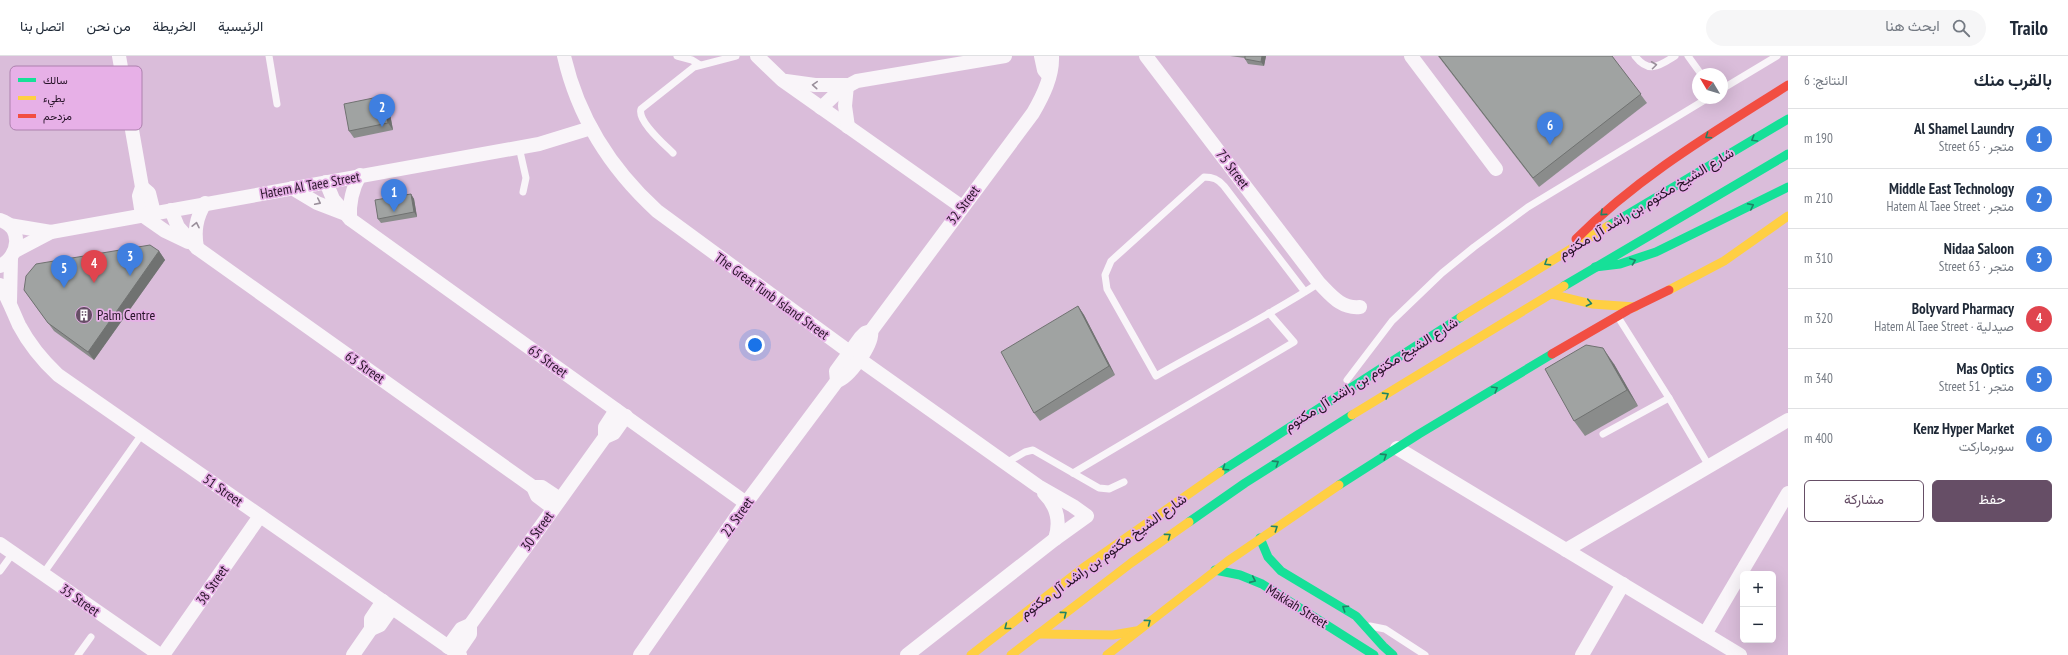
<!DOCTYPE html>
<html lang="ar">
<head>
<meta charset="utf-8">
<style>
  :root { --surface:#fff; --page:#f6f6f7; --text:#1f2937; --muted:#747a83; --line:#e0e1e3; --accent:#664e66 }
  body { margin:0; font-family:"PT Sans Narrow",Vazirmatn,sans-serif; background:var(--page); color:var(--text); direction:rtl }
  .controls { position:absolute; right:12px; bottom:12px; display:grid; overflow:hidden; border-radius:6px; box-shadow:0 4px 16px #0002 }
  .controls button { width:36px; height:36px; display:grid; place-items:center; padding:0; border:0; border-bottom:1px solid var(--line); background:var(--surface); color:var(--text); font:20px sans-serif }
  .compass { position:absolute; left:1692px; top:12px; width:36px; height:36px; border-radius:50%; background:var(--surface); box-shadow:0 4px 16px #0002; rotate:308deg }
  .you { position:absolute; left:755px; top:289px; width:14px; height:14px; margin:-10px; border:3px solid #fff; border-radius:50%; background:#1a73e8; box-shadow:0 0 0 6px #1a73e833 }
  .badge { display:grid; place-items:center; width:26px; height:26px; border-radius:50%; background:var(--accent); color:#fff; font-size:13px; font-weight:700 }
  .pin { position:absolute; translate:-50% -33px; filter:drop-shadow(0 1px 2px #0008) }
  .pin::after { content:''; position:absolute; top:21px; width:14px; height:12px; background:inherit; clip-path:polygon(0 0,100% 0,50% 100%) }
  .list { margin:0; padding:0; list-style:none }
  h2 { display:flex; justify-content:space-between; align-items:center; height:52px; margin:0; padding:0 16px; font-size:17px }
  h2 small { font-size:13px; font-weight:400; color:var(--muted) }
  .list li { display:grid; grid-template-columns:26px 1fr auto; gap:12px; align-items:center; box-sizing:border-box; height:60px; padding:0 16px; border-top:1px solid var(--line) }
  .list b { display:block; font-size:15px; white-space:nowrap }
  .list p { margin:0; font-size:13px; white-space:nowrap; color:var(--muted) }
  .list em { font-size:13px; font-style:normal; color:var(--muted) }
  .actions { display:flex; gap:8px; padding:12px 16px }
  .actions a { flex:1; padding:9px 0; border:1px solid var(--accent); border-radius:6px; text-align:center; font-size:14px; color:var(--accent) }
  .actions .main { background:var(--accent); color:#fff }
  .icon { flex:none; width:22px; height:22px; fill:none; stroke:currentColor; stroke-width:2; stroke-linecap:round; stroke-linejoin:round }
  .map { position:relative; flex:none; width:1788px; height:599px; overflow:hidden; direction:ltr }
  header { display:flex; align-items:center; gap:24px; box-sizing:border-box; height:56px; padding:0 20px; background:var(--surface); border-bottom:1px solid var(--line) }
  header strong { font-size:19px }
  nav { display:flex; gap:22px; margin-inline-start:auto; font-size:14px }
  .search { width:280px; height:36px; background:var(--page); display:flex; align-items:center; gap:10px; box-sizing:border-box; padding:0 14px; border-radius:22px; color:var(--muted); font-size:15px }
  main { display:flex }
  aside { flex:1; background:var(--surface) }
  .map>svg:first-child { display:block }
</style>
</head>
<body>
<header>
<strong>Trailo</strong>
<div class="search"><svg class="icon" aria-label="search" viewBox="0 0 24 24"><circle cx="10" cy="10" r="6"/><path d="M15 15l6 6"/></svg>ابحث هنا</div>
<nav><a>الرئيسية</a><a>الخريطة</a><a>من نحن</a><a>اتصل بنا</a></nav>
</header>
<main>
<aside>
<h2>بالقرب منك<small>النتائج: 6</small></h2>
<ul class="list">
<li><span class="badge" style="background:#3f7fe0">1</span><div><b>Al Shamel Laundry</b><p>متجر · 65 Street</p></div><em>190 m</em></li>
<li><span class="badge" style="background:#3f7fe0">2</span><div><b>Middle East Technology</b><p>متجر · Hatem Al Taee Street</p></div><em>210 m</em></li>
<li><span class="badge" style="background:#3f7fe0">3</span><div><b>Nidaa Saloon</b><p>متجر · 63 Street</p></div><em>310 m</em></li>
<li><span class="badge" style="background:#e0444e">4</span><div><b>Bolyvard Pharmacy</b><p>صيدلية · Hatem Al Taee Street</p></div><em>320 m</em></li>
<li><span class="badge" style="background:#3f7fe0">5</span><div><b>Mas Optics</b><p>متجر · 51 Street</p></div><em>340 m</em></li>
<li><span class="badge" style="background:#3f7fe0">6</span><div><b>Kenz Hyper Market</b><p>سوبرماركت</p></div><em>400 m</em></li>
</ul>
<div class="actions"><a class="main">حفظ</a><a>مشاركة</a></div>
</aside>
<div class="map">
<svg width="1788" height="599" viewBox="0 0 1788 599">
  <rect width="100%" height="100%" fill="#dabdda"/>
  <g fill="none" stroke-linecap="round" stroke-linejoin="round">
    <g stroke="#f9f5f9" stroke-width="7">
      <polyline points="269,0 277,48"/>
      <polyline points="677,0 692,4 700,9"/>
      <path d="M1635,0C1649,18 1659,10 1675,0"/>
      <polyline points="1688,0 1701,18"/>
      <polyline points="1722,33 1777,0"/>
      <polyline points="519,91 526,122 523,136"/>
      <path d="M673,97C664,88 637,65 641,53L694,11L736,0"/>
      <path d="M1305,236L1224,130C1218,123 1213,121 1204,121L1111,205L1105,219L1107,233L1156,320C1210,289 1267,261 1319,227"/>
      <polyline points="1618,261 1669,342 1709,410"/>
      <polyline points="1347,324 1392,265 1442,217 1474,191 1528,151 1708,42"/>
      <polyline points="1603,378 1669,342"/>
      <polyline points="1006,407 1025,396 1033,394 1099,432 1109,433 1124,426"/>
      <polyline points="1073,417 1294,286 1269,257"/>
      <polyline points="0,515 13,497"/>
      <polyline points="43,518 142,378"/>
      <polyline points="1370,570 1385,573 1425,599"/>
      <polyline points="78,599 91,581"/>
    </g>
    <g stroke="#f9f5f9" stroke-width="14">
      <polyline points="119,0 142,131 139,140 142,159 165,175 188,186"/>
      <path d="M564,0C578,61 611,113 657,155L859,303L1038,430L1073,450L1087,460L1055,483L907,599"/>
      <polyline points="757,0 782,24 962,151"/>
      <polyline points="1041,0 1044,14 1049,20"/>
      <path d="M1146,0L1319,227C1331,239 1341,253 1360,251"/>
      <polyline points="1411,0 1496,113"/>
      <polyline points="786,25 815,29 847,29"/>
      <polyline points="847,29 845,50 848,71"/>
      <polyline points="821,52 840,34 857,25 1005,0"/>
      <polyline points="326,126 333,143 350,163 746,447"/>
      <polyline points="142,131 149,137 154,157"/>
      <polyline points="292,132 317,147 343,157"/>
      <polyline points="171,154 178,171 197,192 533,431 537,440 553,452"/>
      <path d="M350,163C349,146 352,133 360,119"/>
      <path d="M0,164C23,171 20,200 0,210"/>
      <polyline points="9,169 51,176"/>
      <path d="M197,192C194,175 196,162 205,147"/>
      <polyline points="15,195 51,176 539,88 591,72"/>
      <path d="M0,229C8,242 13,256 19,269C29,288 42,304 58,319L460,599"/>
      <polyline points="10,245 11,202"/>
      <path d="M837,325L836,315L860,282L865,277L871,275L1033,57C1043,40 1053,20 1052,0"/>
      <polyline points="605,381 605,371 616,354"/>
      <polyline points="1397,392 1740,599"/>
      <polyline points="533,431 542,431 560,443"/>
      <path d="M1044,437C1057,450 1061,465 1055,483"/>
      <polyline points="0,488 160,599"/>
      <polyline points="1566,494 1788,364"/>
      <polyline points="371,573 371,563 383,545"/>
      <polyline points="1705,578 1788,437"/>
      <polyline points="448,591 461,573 470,569 605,381 614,377 626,360"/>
      <polyline points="457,597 470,578 470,569"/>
      <polyline points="163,599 260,460"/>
      <polyline points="353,599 371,573 380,569 392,552"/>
      <path d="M640,599L746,447L837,325C849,322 874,287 871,275"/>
      <polyline points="1582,599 1623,528"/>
    </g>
    <g stroke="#16e098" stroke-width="9">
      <polyline points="1608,170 1788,63"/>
      <polyline points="1595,211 1620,208 1656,196 1788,131"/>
      <polyline points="1564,230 1788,98"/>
      <polyline points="1220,416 1461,261"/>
      <polyline points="1339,429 1419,378 1552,298"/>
      <polyline points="1189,466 1245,427 1352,359"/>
      <polyline points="1260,482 1268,501 1281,515 1356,560 1383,590 1393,599"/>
      <polyline points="1215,514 1240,519 1262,528 1374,599"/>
    </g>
    <g stroke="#ffcf43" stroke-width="9">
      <polyline points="1669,234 1724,205 1788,160"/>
      <polyline points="1551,238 1592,248 1635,251"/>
      <polyline points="1461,261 1608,170"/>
      <polyline points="1352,359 1564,230"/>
      <polyline points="1038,578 1113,579 1136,575"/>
      <polyline points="971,599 1083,512 1220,416"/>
      <polyline points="1011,599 1131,507 1189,466"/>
      <polyline points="1107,599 1228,505 1339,429"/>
    </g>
    <g stroke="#f24e42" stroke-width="9">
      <path d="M1576,183C1639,120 1714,76 1788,29"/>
      <polyline points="1552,298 1628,254 1669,234"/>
    </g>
  </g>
  <g fill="#8a8c8b">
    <polygon points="1230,0 1266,0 1264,10 1248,8 1245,3 1245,2"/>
    <polygon points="1438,0 1612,0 1647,47 1539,131"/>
    <polygon points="383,40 388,47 393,74 354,82 349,75"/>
    <polygon points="411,138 414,143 417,161 381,167 378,163"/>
    <polygon points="159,195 165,204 94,304 54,275 24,234"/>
    <polygon points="1078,250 1084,259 1115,319 1040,365 1034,357"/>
    <polygon points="1614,308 1638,350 1585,380 1574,365"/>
  </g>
  <g fill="#707271">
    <polygon points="1262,0 1266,0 1264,10 1261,6"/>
    <polygon points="383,40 388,47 393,74 388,67"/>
    <polygon points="411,138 414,143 417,161 414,156"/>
    <polygon points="159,195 165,204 94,304 88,296"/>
    <polygon points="1078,250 1084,259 1115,319 1109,310"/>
    <polygon points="1603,292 1614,308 1638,350 1627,334"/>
  </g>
  <g fill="#a0a3a2" stroke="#707271">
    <polygon points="1245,0 1262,0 1261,6 1245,3"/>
    <polygon points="1439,0 1612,0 1641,38 1533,122"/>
    <polygon points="383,40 388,67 349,75 344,48"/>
    <polygon points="411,138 414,156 378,163 375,144"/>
    <polygon points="150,189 159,195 88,296 48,267 24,234 26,220 36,208"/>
    <polygon points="1078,250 1109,310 1034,357 1001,296"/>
    <polygon points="1586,289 1603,292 1627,334 1574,365 1545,313"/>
  </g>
  <defs><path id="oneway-chevron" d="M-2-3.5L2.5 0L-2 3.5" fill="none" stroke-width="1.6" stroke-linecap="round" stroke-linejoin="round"/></defs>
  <g stroke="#9a8f9b">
    <use href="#oneway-chevron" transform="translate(1654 9) rotate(-7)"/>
    <use href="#oneway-chevron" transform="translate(815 29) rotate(-176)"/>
    <use href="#oneway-chevron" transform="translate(318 146) rotate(26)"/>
    <use href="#oneway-chevron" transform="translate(196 169) rotate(-78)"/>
  </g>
  <g stroke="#1e8466">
    <use href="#oneway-chevron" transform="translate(1708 80) rotate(146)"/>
    <use href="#oneway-chevron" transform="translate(1754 83) rotate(149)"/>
    <use href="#oneway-chevron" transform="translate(1751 150) rotate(-27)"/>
    <use href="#oneway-chevron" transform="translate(1603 157) rotate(138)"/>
    <use href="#oneway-chevron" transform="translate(1633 205) rotate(-20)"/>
    <use href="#oneway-chevron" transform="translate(1547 207) rotate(148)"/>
    <use href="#oneway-chevron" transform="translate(1589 247) rotate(12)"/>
    <use href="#oneway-chevron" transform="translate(1495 333) rotate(-31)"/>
    <use href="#oneway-chevron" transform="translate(1386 339) rotate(-32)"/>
    <use href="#oneway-chevron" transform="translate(1384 400) rotate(-33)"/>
    <use href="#oneway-chevron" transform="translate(1276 407) rotate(-33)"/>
    <use href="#oneway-chevron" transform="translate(1225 412) rotate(146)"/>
    <use href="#oneway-chevron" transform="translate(1275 472) rotate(-34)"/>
    <use href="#oneway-chevron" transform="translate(1168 480) rotate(-36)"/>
    <use href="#oneway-chevron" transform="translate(1253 524) rotate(24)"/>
    <use href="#oneway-chevron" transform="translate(1345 552) rotate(-146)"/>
    <use href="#oneway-chevron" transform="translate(1064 558) rotate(-37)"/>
    <use href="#oneway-chevron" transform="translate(1148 566) rotate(-37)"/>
    <use href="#oneway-chevron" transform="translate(1007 571) rotate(142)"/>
  </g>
  <defs>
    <g id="building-disc" transform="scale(0.9)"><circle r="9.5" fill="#664e66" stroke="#e7b0e7"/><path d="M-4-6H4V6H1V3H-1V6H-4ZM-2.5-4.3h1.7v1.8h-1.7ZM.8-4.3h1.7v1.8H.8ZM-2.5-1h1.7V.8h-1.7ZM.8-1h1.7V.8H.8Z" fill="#fff"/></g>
  </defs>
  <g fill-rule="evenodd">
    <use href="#building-disc" x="84" y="259"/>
  </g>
  <g text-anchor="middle" stroke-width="3.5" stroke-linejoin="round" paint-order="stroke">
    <g font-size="14" fill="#271328" stroke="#e7b0e7">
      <text transform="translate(1233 113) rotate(53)" y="5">75 Street</text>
      <text transform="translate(310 129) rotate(-10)" y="5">Hatem Al Taee Street</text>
      <text transform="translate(1646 147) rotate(-31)" y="5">شارع الشيخ مكتوم بن راشد آل مكتوم</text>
      <text transform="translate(963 149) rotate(-53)" y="5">32 Street</text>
      <text transform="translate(772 240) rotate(36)" y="5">The Great Tunb Island Street</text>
      <text transform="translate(548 305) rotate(36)" y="5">65 Street</text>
      <text transform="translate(365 311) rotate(35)" y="5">63 Street</text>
      <text transform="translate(1371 318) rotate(-32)" y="5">شارع الشيخ مكتوم بن راشد آل مكتوم</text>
      <text transform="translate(223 434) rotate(35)" y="5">51 Street</text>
      <text transform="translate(737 461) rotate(-55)" y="5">22 Street</text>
      <text transform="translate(537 475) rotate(-54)" y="5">30 Street</text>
      <text transform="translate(1103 500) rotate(-36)" y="5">شارع الشيخ مكتوم بن راشد آل مكتوم</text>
      <text transform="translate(212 529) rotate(-55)" y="5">38 Street</text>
      <text transform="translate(80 544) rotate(35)" y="5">35 Street</text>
      <text transform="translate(1297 550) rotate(32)" y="5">Makkah Street</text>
    </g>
    <g font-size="14" fill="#271328" stroke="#e7b0e7" text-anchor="start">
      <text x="97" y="264">Palm Centre</text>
    </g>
  </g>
  <rect x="10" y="10" width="132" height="64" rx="6" fill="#e7b0e7" stroke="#ad81ae" stroke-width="1"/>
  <rect x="18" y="22" width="18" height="4" fill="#16e098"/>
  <rect x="18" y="40" width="18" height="4" fill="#ffcf43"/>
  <rect x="18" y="58" width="18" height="4" fill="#f24e42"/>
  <g font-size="11" fill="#271328">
    <text x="43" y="28">سالك</text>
    <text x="43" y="46">بطيء</text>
    <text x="43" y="64">مزدحم</text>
  </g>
</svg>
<div class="controls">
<button>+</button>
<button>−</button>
</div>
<svg class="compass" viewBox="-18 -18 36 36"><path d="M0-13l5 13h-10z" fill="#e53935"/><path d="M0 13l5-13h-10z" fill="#747a83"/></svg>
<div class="you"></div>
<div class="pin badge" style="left:394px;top:156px;background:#3f7fe0">1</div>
<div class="pin badge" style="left:382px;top:71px;background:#3f7fe0">2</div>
<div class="pin badge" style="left:130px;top:220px;background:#3f7fe0">3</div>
<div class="pin badge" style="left:94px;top:227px;background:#e0444e">4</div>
<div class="pin badge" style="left:64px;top:232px;background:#3f7fe0">5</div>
<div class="pin badge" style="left:1550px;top:89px;background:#3f7fe0">6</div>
</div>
</main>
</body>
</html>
